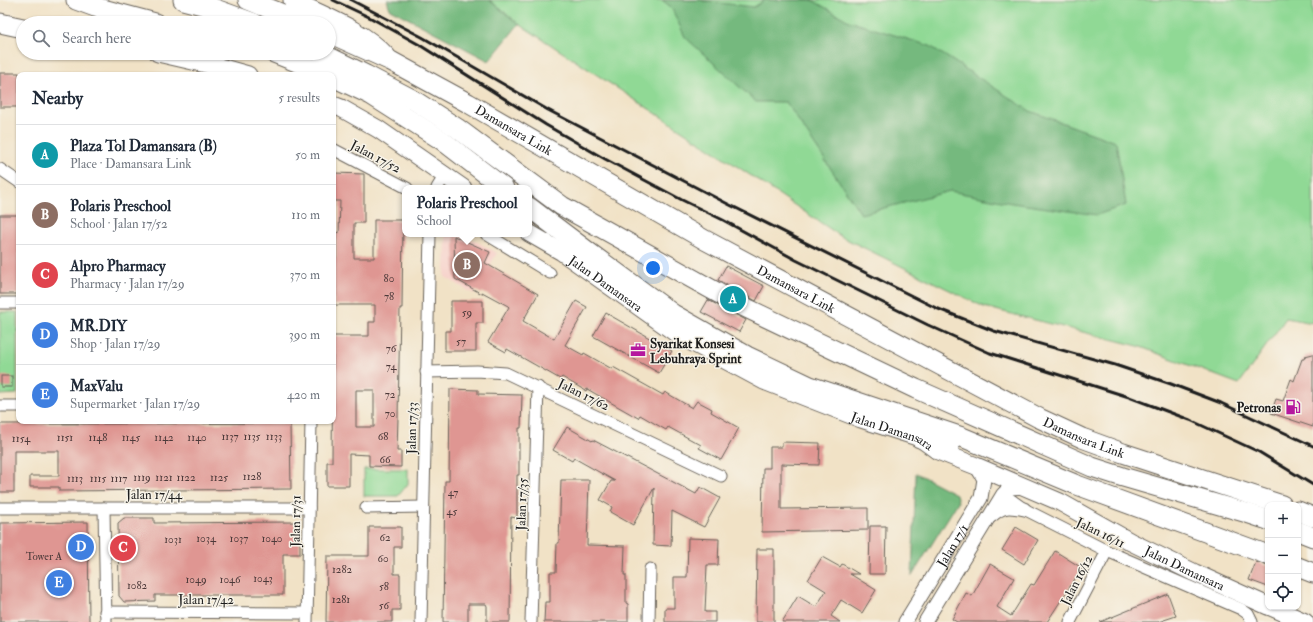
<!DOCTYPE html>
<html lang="en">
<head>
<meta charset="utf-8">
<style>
  :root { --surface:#fff; --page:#f6f6f7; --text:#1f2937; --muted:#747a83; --line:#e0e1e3; --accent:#b5179e }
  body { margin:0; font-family:"IM FELL Double Pica",serif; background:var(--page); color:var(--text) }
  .controls { position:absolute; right:12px; bottom:12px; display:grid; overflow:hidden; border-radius:8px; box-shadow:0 1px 3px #0004 }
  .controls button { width:36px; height:36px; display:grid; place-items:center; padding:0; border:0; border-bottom:1px solid var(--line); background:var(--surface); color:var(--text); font:20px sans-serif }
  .you { position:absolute; left:653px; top:268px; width:14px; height:14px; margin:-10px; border:3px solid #fff; border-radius:50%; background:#1a73e8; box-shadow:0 0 0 6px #1a73e833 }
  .badge { display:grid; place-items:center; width:26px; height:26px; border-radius:50%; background:var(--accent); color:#fff; font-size:13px; font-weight:700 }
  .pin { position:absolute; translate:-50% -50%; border:2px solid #fff; box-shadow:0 1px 4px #0006 }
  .popup { position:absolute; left:402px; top:185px; width:130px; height:52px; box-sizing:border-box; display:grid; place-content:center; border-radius:8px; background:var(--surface); filter:drop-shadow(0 1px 3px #0005); font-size:13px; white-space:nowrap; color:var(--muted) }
  .popup b { font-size:15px; color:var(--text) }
  .popup::after { content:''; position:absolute; left:50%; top:100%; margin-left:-8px; border:8px solid transparent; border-top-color:var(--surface) }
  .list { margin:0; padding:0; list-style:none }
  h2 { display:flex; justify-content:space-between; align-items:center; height:52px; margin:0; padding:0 16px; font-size:17px }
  h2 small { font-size:13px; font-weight:400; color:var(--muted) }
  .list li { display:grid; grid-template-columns:26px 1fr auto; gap:12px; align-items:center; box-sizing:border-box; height:60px; padding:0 16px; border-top:1px solid var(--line) }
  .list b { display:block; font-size:15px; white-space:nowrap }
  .list p { margin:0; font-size:13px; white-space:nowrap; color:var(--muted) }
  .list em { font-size:13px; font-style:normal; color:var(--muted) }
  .icon { flex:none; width:22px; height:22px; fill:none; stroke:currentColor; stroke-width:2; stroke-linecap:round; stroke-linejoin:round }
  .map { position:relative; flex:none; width:1313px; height:622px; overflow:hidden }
  .search { position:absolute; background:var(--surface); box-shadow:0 1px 3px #0004; left:16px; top:16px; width:320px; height:44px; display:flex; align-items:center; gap:10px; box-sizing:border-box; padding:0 14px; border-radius:22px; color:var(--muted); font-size:15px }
  .panel { position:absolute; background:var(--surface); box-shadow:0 1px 3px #0004; left:16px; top:72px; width:320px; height:352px; border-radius:8px }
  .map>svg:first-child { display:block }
</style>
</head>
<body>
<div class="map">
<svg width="1313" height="622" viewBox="0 0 1313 622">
  <rect width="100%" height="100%" fill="#f7f3e8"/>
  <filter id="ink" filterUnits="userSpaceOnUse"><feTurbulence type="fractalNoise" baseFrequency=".025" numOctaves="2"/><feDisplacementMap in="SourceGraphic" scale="8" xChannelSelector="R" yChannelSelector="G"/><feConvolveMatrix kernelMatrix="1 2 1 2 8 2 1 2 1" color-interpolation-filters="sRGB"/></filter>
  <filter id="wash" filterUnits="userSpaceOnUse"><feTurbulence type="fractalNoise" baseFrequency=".012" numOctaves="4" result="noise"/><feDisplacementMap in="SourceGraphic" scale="16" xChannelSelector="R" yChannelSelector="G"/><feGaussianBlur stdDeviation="0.9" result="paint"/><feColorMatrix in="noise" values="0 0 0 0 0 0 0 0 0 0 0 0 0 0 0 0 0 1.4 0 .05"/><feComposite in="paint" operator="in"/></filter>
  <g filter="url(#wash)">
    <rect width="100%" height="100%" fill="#f1e2c6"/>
    <polygon fill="#f7d0c9" points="446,234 463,234 497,253 474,294 445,277"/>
    <g fill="#90d995" stroke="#567a58">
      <polygon points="489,0 1313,0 1313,323 1286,318 1239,384 1138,346 984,307 842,237 735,165 519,24"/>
      <polygon points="0,312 17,312 17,394 0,395"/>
      <polygon points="364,469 408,469 408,484 398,496 364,496"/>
    </g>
    <g fill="#74b97e" stroke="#486a4d">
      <polygon points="387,0 489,0 519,24 489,61 390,9"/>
      <polygon points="662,0 701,0 703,1 754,7 765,0 812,0 849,21 930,46 1030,111 1116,142 1126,205 1097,215 1012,203 950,191 861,214 786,102 756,102 685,37 671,7"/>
      <polygon points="916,473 956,494 958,502 912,576"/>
    </g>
    <g id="blocks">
      <g fill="#df9692" fill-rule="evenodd">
        <rect x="0" y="73" width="19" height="34"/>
        <path d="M334,173L364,174V223H354V258H374V220H403L402,308H400L398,417L397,451H401V467L369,466V455L349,454V486H327V462H332L333,336H369V322H375V305H334V258H336V232L339,233L340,201H334ZM356,390H374V427H356Z"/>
        <rect x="0" y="215" width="19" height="79"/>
        <polygon points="454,236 490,252 485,263 538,294 523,321 554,339 576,301 587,307 565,345 583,355 584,353 612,369 613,367 663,395 665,392 692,408 697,401 712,409 711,412 739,428 721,460 699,448 701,445 668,427 666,430 640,415 638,418 587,389 586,391 562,377 560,379 507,349 506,352 488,342 509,307 508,306 482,292 482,294 455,279"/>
        <polygon points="726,266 764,286 756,301 718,280"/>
        <polygon points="708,300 746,320 739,332 701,312"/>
        <polygon points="451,301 483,301 483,323 476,323 476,351 445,351 445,331 451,331"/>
        <polygon points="606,313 672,351 659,373 593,336"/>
        <polygon points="1313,354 1313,427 1271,413 1276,399 1283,401 1291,379 1294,381 1302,359 1304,359 1305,356"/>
        <rect x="1" y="376" width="11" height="11"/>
        <polygon points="450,389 478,390 478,394 522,395 521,428 519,428 519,475 517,475 517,518 511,517 510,622 487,622 487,606 486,604 468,604 468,622 443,622 445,481 449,481"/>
        <polygon points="290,423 291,489 59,491 59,487 30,487 30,476 59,476 59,451 14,451 14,492 0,492 0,424"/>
        <polygon points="567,427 592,441 593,440 696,494 700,487 720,498 704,527 672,511 671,546 653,545 654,488 633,525 610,512 612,507 600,500 611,481 615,481 574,458 572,461 553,450"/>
        <polygon points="782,442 820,443 819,465 781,464 781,509 868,508 868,530 762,532 763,468 770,468 770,447 782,447"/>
        <polygon points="561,480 589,480 587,545 625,546 624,575 626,575 626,603 628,604 628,622 544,622 545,602 550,602 550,572 556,572 557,543 559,543"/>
        <polygon points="124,518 154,518 154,523 295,522 295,535 300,535 300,554 283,554 283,595 155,595 155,601 124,602 119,596 118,523"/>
        <polygon points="88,522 89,622 0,622 0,523"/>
        <polygon points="870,526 886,526 885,574 869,574"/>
        <polygon points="369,527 401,527 401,547 394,547 394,574 400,574 400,610 392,610 392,622 326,622 327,556 369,556"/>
        <polygon points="1016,527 1038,540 1024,564 1002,550"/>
        <polygon points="688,538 719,539 718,565 707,565 705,612 715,612 715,622 665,622 665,608 674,608 674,577 687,577"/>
        <polygon points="757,549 774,549 774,622 756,622"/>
        <polygon points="1055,551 1082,568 1047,622 957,622 952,619 966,593 972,596 990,564 1014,578 997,607 1011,616 1031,584 1034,585"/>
        <polygon points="822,557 840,567 842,564 859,574 850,574 876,590 862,613 841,600 831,616 840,622 782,622 798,596 816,607 826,591 808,580"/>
        <polygon points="1256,562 1268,566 1268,587 1249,580"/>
        <polygon points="1168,594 1176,616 1158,622 1100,622"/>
      </g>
    </g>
  </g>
  <g filter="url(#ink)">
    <use href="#blocks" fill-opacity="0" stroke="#676158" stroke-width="1"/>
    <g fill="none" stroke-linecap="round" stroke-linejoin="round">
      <g stroke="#676158" stroke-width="13">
        <g id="minor">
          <polyline points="333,149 407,188"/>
          <polyline points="0,169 19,182"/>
          <polyline points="437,188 445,175"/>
          <polyline points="486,234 550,273"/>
          <polyline points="0,303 19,303"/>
          <polyline points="426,372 477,371 506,373 721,476"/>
          <polyline points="0,406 19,406"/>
          <polyline points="1003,494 1024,509 1107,551 1241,609 1248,614 1252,622"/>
          <polyline points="0,508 309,508"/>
          <polyline points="104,508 106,622"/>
          <polyline points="366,508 423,507"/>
          <polyline points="105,612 307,613"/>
          <polyline points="307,622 311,421"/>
          <polyline points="421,622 430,234"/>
          <polyline points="531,622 538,387"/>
          <polyline points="649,622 650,569"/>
          <polyline points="1070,622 1107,551"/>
        </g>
      </g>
      <g stroke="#676158" stroke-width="15">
        <g id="tertiary">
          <path d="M991,516C1003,505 1009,506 1024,509"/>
          <path id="s1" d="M905,622L981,498L984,479L976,466"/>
          <polyline points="925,622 1003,494 1009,488 1025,487"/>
        </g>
      </g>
      <g stroke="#676158" stroke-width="19">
        <g id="primary">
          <path d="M292,0C324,16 362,29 387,56"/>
          <polyline points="158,53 223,68 248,75"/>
          <polyline points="333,105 341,108 378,129 463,188"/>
          <path id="s2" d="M529,233L562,252L680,336L764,381L861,419L920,438L938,451L976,466L1060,502L1131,542L1195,573L1268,606"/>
          <polyline points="1271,607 1305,622"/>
        </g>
      </g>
      <g stroke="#676158" stroke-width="21">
        <g id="motorway">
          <polyline points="76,0 95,7 155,23"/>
          <polyline points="183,0 210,7 254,23"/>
          <polyline points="248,0 305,23"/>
          <polyline points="0,23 23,28"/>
          <path id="s3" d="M329,33L391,61L468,103L705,240L1039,418L1082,438L1123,453L1282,505"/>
          <polyline points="274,53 329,75"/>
          <polyline points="321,53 366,75 412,99 457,128 562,206 736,303 916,389 1092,467 1123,477 1247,513 1268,520"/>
          <polyline points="333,77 371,95 443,141 504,188"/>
          <polyline points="529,207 590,253 673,314 747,356 810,386 962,437 1077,485 1268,555"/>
          <polyline points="920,438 950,445"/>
          <polyline points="1298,511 1313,517"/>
          <polyline points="1298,531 1313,537"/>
          <polyline points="1298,567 1313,573"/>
        </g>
      </g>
      <use href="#minor" stroke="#fff" stroke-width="11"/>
      <use href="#tertiary" stroke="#fff" stroke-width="13"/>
      <use href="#primary" stroke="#fff" stroke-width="17"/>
      <use href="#motorway" stroke="#fff" stroke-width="19"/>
      <g stroke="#1c1c1c" stroke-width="3">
        <polyline points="333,0 371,18 418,44 546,125 605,159 682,200 723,220 796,260 928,325 990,353 1129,397 1190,420 1259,452 1313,485"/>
        <polyline points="351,0 422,37 548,110 726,203 936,308 994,331 1115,365 1171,384 1221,403 1313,446"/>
      </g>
    </g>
  </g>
  <defs>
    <g id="office-bare" transform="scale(1.2)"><path d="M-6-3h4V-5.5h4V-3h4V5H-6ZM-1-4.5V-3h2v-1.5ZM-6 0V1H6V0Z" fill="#b5179e" stroke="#f7f3e8" stroke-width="2.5" paint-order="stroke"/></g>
    <g id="fuel-bare" transform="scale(1.2)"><path d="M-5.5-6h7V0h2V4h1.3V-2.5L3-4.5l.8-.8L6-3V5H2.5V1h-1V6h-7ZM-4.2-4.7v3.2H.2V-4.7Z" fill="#b5179e" stroke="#f7f3e8" stroke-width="2.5" paint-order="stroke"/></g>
  </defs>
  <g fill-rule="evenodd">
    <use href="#office-bare" x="638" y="350"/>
    <use href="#fuel-bare" x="1293" y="407"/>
  </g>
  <g text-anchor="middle" stroke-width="3" stroke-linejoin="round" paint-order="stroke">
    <g font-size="11" fill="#4d3a3a">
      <text x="389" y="282">80</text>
      <text x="389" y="300">78</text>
      <text x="467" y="316">59</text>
      <text x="461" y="345">57</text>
      <text x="391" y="352">76</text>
      <text x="391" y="370">74</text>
      <text x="390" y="398">72</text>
      <text x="390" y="417">70</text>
      <text x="230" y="440">1137</text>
      <text x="252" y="440">1135</text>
      <text x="274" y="440">1133</text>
      <text x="383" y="440">68</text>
      <text x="65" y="441">1151</text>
      <text x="98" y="441">1148</text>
      <text x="131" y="441">1145</text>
      <text x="164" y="441">1142</text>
      <text x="197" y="441">1140</text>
      <text x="21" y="442">1154</text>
      <text x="385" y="463">66</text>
      <text x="252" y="480">1128</text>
      <text x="142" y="481">1119</text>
      <text x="164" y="481">1121</text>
      <text x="186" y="481">1122</text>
      <text x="219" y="481">1125</text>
      <text x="75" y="482">1113</text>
      <text x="98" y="482">1115</text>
      <text x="119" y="482">1117</text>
      <text x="453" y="496">47</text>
      <text x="452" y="515">45</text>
      <text x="385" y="541">62</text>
      <text x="206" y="542">1034</text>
      <text x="239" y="542">1037</text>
      <text x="272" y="542">1040</text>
      <text x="173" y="543">1031</text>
      <text x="44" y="560">Tower A</text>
      <text x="383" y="562">60</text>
      <text x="342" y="573">1282</text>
      <text x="263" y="582">1043</text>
      <text x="196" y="583">1049</text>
      <text x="230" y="583">1046</text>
      <text x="137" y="589">1082</text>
      <text x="384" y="590">58</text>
      <text x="341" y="603">1281</text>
      <text x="384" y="609">56</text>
    </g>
    <g font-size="13" fill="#1c1c1c" stroke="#f7f3e8">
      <text dy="5" stroke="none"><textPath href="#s3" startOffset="209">Damansara Link</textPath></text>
      <text transform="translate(376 156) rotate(28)" y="5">Jalan 17/52</text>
      <text dy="5" stroke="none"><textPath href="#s2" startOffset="92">Jalan Damansara</textPath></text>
      <text dy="5" stroke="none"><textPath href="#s3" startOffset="533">Damansara Link</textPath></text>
      <text transform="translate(584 394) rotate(26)" y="5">Jalan 17/62</text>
      <text transform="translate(411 428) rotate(-89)" y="5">Jalan 17/33</text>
      <text dy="5" stroke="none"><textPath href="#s2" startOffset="416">Jalan Damansara</textPath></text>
      <text dy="5" stroke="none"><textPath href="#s3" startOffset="857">Damansara Link</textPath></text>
      <text x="154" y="499">Jalan 17/44</text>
      <text transform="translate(521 504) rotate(-88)" y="5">Jalan 17/35</text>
      <text transform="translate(295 521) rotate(-89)" y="5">Jalan 17/31</text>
      <text transform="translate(1101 532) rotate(26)" y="5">Jalan 16/11</text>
      <text dy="5" stroke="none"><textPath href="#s1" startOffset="90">Jalan 17/1</textPath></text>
      <text dy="5" stroke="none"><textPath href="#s2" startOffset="740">Jalan Damansara</textPath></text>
      <text transform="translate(1076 580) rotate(-63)" y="5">Jalan 16/12</text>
      <text x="206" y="604">Jalan 17/42</text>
    </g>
    <g font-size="13" font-weight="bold" fill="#1c1c1c" stroke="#f7f3e8" text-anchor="start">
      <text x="650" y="348">Syarikat Konsesi<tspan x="650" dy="15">Lebuhraya Sprint</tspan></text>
      <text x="1281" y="412" text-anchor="end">Petronas</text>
    </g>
  </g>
</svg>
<div class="controls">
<button>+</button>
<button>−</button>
<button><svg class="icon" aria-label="locate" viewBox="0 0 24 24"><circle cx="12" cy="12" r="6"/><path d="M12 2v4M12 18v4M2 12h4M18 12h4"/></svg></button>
</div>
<div class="you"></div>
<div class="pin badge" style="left:733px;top:299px;background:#0f9aa8">A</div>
<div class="pin badge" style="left:467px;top:265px;background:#8d6e63">B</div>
<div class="popup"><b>Polaris Preschool</b>School</div>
<div class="pin badge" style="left:123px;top:548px;background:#e0444e">C</div>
<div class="pin badge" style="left:81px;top:547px;background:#3f7fe0">D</div>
<div class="pin badge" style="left:59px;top:583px;background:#3f7fe0">E</div>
<div class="search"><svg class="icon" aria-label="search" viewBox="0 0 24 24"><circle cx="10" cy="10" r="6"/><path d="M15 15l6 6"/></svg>Search here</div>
<section class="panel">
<h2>Nearby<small>5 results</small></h2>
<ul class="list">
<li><span class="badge" style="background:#0f9aa8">A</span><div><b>Plaza Tol Damansara (B)</b><p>Place · Damansara Link</p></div><em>50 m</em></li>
<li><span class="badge" style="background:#8d6e63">B</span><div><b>Polaris Preschool</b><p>School · Jalan 17/52</p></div><em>110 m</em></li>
<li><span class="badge" style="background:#e0444e">C</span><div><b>Alpro Pharmacy</b><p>Pharmacy · Jalan 17/29</p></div><em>370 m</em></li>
<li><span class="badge" style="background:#3f7fe0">D</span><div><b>MR.DIY</b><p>Shop · Jalan 17/29</p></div><em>390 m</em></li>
<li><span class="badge" style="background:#3f7fe0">E</span><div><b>MaxValu</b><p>Supermarket · Jalan 17/29</p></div><em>420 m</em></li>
</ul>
</section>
</div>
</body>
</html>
